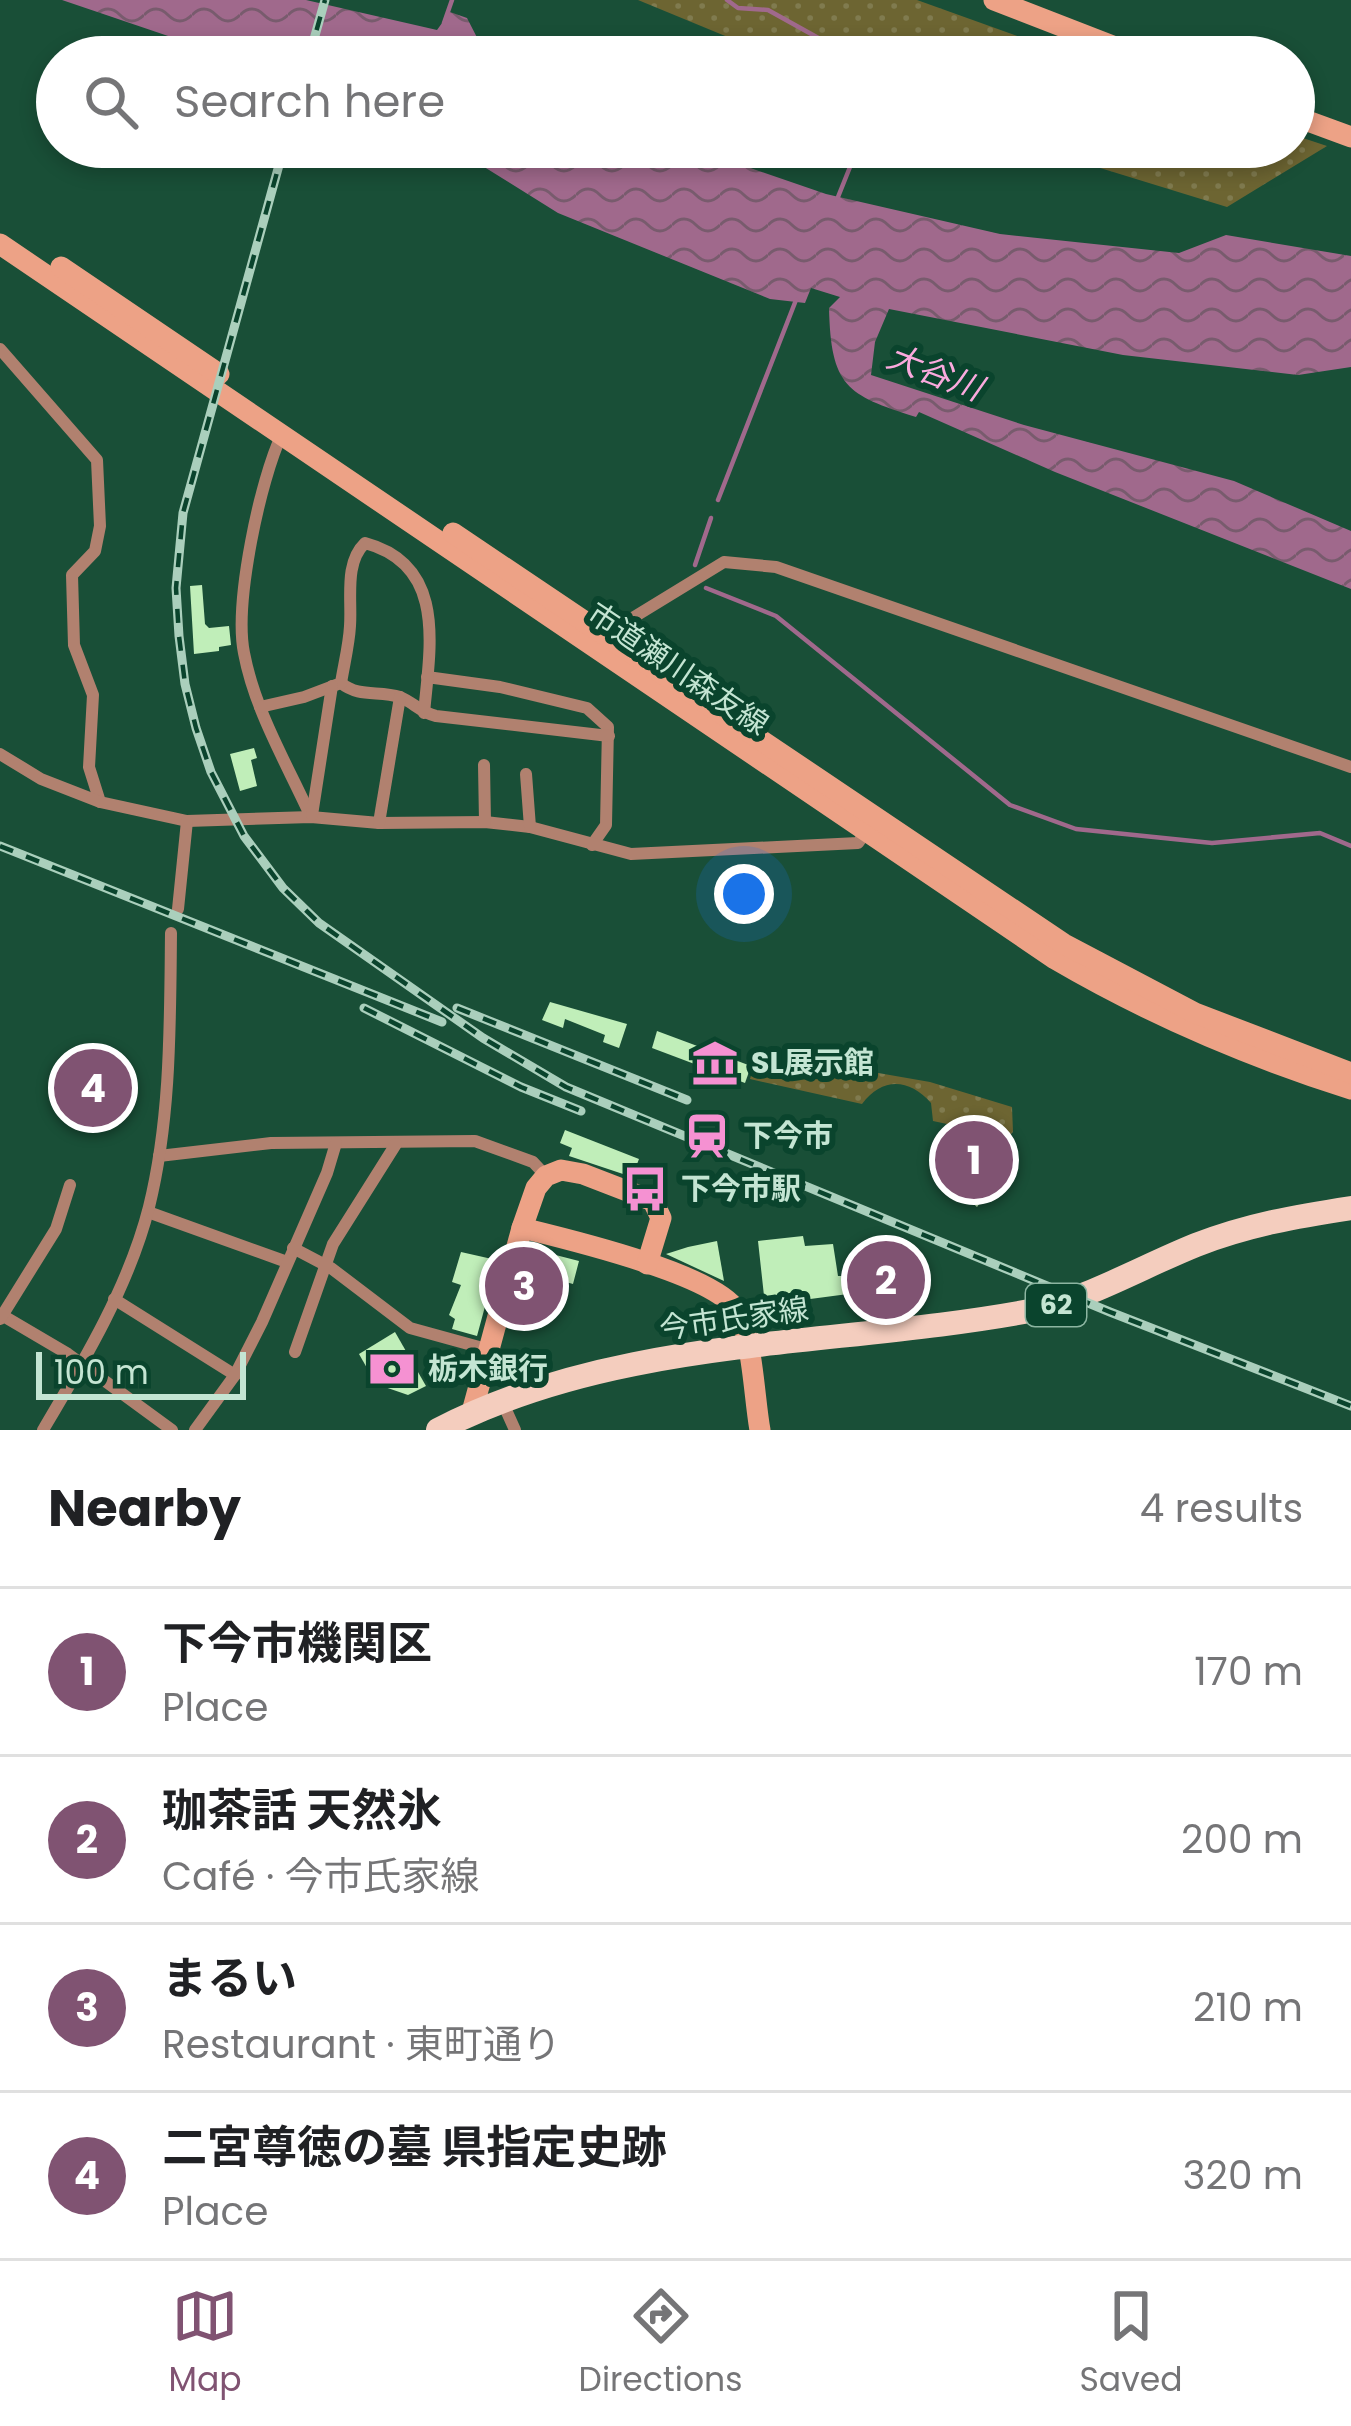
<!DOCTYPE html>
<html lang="en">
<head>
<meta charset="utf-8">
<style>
  :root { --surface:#fff; --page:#f2f2f2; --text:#202124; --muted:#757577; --line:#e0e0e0; --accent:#805372 }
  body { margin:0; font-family:Poppins,"Noto Sans JP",sans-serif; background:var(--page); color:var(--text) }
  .scale { position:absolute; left:36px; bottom:30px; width:210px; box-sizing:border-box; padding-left:12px; border:6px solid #c4e5d3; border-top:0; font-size:33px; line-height:42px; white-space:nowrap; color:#c4e5d3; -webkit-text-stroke:9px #0a442d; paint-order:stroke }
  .you { position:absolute; left:744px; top:894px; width:42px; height:42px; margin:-30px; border:9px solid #fff; border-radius:50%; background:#1a73e8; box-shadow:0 0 0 18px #1a73e833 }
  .badge { display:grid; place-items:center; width:78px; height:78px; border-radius:50%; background:var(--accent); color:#fff; font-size:39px; font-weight:700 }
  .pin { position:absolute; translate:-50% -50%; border:6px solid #fff; box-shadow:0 3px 12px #0006 }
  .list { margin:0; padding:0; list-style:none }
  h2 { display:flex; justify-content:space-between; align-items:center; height:156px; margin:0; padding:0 48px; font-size:51px }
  h2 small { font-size:39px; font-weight:400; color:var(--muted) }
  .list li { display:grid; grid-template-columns:78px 1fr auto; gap:36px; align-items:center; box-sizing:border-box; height:168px; padding:0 48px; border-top:3px solid var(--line) }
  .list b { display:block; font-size:45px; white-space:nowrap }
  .list p { margin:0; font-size:39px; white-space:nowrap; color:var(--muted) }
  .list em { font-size:39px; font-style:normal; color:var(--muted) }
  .icon { flex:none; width:66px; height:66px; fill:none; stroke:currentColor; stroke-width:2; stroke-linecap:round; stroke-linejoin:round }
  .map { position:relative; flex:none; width:1351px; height:1430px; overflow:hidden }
  .search { position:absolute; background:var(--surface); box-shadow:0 6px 18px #0003; left:36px; right:36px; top:36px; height:132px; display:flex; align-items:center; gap:30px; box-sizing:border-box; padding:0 42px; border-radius:66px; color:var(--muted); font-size:45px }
  .sheet { height:828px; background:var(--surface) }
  nav { display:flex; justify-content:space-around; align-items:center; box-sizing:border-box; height:168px; border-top:3px solid var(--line); background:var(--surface); font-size:33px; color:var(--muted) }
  nav a { display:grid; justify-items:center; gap:6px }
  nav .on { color:var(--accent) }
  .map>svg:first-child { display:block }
</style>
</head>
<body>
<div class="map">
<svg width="1351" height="1430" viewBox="0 0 1351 1430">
  <defs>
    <pattern id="park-dots" width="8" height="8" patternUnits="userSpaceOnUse" patternTransform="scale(3)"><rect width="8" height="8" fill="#6d6532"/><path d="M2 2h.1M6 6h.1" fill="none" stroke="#807b4f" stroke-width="1.8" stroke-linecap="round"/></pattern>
    <pattern id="water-waves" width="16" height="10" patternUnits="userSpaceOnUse" patternTransform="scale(3)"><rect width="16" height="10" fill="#a0698c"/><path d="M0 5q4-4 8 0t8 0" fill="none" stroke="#785b6d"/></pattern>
  </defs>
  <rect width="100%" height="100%" fill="#194f37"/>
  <g fill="url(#park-dots)">
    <polygon points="638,0 917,0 1076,57 776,57"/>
    <polygon points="1294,135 1327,146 1227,207 1032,147 1294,147"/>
    <path d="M758,1052L930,1082L1012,1107L1013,1132L1008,1137L933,1121L931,1103C909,1078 882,1077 862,1104L750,1079Z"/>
  </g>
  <g fill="url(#water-waves)">
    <polygon points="62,0 306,0 437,30 450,12 467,18 487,57 230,57"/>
    <path d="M452,147H689L826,194L1000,234L1179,253L1226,235L1351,256V367L1298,375L1123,355L889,309L875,342L871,375L1024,425L1234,481L1351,531V589L1055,472L919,412L916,417C846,395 831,386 829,308L840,297L811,288L805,303L770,299L558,213Z"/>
  </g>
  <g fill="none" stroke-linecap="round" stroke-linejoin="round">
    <g stroke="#a0698c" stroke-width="4.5">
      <polyline points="727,0 738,8 768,10 822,40 845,48 855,57"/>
      <polyline points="444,23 452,0"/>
      <polyline points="838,197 858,147"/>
      <polyline points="718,500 796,300"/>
      <polyline points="695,565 711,518"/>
      <polyline points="706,588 776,616 1010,805 1076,829 1212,843 1320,833 1351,846"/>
    </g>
  </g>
  <g fill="#c0eeb9">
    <polygon points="202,585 205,624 209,628 229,626 231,645 219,647 219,651 194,654 190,586"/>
    <polygon points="254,748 257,758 251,760 257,786 240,791 230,754"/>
    <polygon points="550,1002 627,1024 619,1048 603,1042 605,1035 565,1019 563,1028 542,1020"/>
    <polygon points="657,1031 751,1066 745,1083 652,1048"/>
    <polygon points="953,1128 1008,1137 1004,1170 977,1207 935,1169 949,1150"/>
    <polygon points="565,1130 639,1159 632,1177 569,1156 572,1148 560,1143"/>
    <polygon points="803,1236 805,1246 833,1244 838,1276 846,1276 848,1294 765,1305 758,1241"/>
    <polygon points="717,1241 724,1281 666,1254 688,1247"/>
    <polygon points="540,1251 579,1261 573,1284 544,1276 536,1303 518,1300 525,1276 533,1278"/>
    <polygon points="461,1252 492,1259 488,1276 493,1277 477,1336 452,1329 455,1319 449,1315 461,1285 452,1282"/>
    <polygon points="893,1255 899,1304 877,1306 873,1257"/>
    <polygon points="395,1332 426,1386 408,1395 376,1384 359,1354"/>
  </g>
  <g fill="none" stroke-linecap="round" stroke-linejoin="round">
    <g stroke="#b1816f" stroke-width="12">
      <polyline points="0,349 97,460 100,526 95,551 72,575 74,645 93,695 89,767 100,802"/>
      <path d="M282,434C260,480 234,603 244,653C255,711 287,764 311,817"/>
      <polyline points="603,636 724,562 776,567 1351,767"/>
      <polyline points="427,677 500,687 587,708 608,727 606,825 592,845"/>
      <path d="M341,683C359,698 379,690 400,697C413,702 421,713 436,716L609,736"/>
      <path d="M260,707L304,697L341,683C344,664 349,645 350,626C352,599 344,563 365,543C447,565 430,647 424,713"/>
      <polyline points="0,754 41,779 100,802 187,821 311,817 379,823 485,822 530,827 631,854 858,843 868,829"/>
      <polyline points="484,765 485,822"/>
      <polyline points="526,774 530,827"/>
      <polyline points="312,815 332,686"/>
      <polyline points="379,823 400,697"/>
      <polyline points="178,909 187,821"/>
      <polyline points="159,1156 271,1143 475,1141 533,1162 546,1176"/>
      <polyline points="148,1212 287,1262"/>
      <polyline points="293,1248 331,1268 410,1328 490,1350"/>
      <polyline points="114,1299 235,1375"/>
      <polyline points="0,1314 68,1354 172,1430"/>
      <polyline points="0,1319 56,1229 70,1185"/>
      <polyline points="295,1352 333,1244 396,1144"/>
      <polyline points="502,1401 515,1430"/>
      <path d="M43,1430C84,1361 129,1286 149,1207C171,1118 170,1024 171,933"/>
      <polyline points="195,1430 235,1375 262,1322 327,1173 336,1143"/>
    </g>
    <g stroke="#eda286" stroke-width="21">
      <polyline points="994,0 1141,57"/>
      <polyline points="1294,116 1351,137"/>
      <path d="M0,244L1055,959C1149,1014 1247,1056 1351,1089"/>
      <polyline points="61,267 219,374"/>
      <polyline points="453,533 1064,944 1195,1013 1351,1073"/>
      <path d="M522,1228C567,1239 715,1274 737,1311C753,1339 754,1397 760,1430"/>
      <polyline points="472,1412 522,1228 536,1188 546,1176 561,1170 583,1174 653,1201 661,1218 647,1264"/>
    </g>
    <path stroke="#f4cdbe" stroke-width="24" d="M438,1430C622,1334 840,1348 1040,1309C1094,1295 1144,1266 1196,1245C1247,1225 1298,1216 1351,1208"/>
    <g stroke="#aacfbc" stroke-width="9">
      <g id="rail">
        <polyline points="309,57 325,0"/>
        <polyline points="284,147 183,513 176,588 179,636 185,684 196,728 211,772 244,836 283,888 319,923 483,1038 566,1087 1110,1312 1351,1406"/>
        <polyline points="0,846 442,1022"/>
        <polyline points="364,1008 521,1087 581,1111"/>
        <polyline points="457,1008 687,1100"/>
      </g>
    </g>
    <use href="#rail" stroke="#0a442d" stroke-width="4.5" stroke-dasharray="14" stroke-linecap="butt"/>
  </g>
  <defs>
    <g id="museum-bare" transform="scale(3.6)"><path d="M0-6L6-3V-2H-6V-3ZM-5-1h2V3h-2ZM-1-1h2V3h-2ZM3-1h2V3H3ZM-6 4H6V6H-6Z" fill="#f591d2" stroke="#0a442d" stroke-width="2.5" paint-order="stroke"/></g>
    <g id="station-bare" transform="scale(3.6)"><path d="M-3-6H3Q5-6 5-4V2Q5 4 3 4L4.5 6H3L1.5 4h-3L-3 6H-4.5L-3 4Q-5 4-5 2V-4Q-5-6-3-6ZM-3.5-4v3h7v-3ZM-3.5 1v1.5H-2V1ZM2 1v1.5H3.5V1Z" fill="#f591d2" stroke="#0a442d" stroke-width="2.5" paint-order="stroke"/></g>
    <g id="bus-bare" transform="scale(3.6)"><path d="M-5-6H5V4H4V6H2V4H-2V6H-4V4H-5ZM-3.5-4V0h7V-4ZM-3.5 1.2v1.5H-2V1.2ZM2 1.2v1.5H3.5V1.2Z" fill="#f591d2" stroke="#0a442d" stroke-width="2.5" paint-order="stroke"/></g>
    <g id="bank-bare" transform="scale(3.6)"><path d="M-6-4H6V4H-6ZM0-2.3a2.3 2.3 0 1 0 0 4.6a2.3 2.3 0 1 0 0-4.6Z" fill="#f591d2" stroke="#0a442d" stroke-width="2.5" paint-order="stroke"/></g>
  </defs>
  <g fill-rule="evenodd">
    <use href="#museum-bare" x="715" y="1063"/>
    <use href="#station-bare" x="707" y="1136"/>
    <use href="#bus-bare" x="645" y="1189"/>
    <use href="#bank-bare" x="392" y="1369"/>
  </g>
  <g text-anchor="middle" stroke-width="12" stroke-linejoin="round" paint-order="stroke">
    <rect fill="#0a442d" stroke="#8cb5a1" stroke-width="3" x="1026" y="1284" width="60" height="42" rx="9"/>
    <g font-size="27" font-weight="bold" fill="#c4e5d3">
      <text x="1056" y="1314">62</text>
    </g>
    <g font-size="30" fill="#c4e5d3" stroke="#0a442d">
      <text transform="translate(678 669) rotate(34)" y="10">市道瀬川森友線</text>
      <text transform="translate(734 1319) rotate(-8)" y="10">今市氏家線</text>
    </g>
    <g font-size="30" font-weight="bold" fill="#c4e5d3" stroke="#0a442d" text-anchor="start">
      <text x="751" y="1073">SL展示館</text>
      <text x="743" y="1146">下今市</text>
      <text x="681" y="1199">下今市駅</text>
      <text x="428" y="1379">栃木銀行</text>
    </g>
    <g font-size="33" font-style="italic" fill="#fbaade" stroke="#0a442d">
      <text transform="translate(935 372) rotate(21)" y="12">大谷川</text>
    </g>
  </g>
</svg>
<div class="scale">100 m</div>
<div class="you"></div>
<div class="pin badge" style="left:974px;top:1160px">1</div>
<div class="pin badge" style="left:886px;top:1280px">2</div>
<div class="pin badge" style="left:524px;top:1286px">3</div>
<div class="pin badge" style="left:93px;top:1088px">4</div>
<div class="search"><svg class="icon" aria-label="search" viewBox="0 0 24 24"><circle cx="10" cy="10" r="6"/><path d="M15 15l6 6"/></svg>Search here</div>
</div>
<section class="sheet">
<h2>Nearby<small>4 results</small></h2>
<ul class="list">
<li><span class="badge">1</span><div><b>下今市機関区</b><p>Place</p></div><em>170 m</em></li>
<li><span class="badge">2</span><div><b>珈茶話 天然氷</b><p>Café · 今市氏家線</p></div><em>200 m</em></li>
<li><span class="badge">3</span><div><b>まるい</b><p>Restaurant · 東町通り</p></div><em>210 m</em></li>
<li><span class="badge">4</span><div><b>二宮尊徳の墓 県指定史跡</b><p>Place</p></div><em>320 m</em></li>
</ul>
</section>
<nav>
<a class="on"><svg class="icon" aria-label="map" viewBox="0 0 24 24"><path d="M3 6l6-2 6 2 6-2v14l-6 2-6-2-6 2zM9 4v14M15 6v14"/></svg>Map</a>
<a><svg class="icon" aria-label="directions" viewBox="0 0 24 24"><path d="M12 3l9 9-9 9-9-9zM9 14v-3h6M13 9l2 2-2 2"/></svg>Directions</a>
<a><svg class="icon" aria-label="saved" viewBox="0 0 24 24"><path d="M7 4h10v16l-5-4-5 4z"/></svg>Saved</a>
</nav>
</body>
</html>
